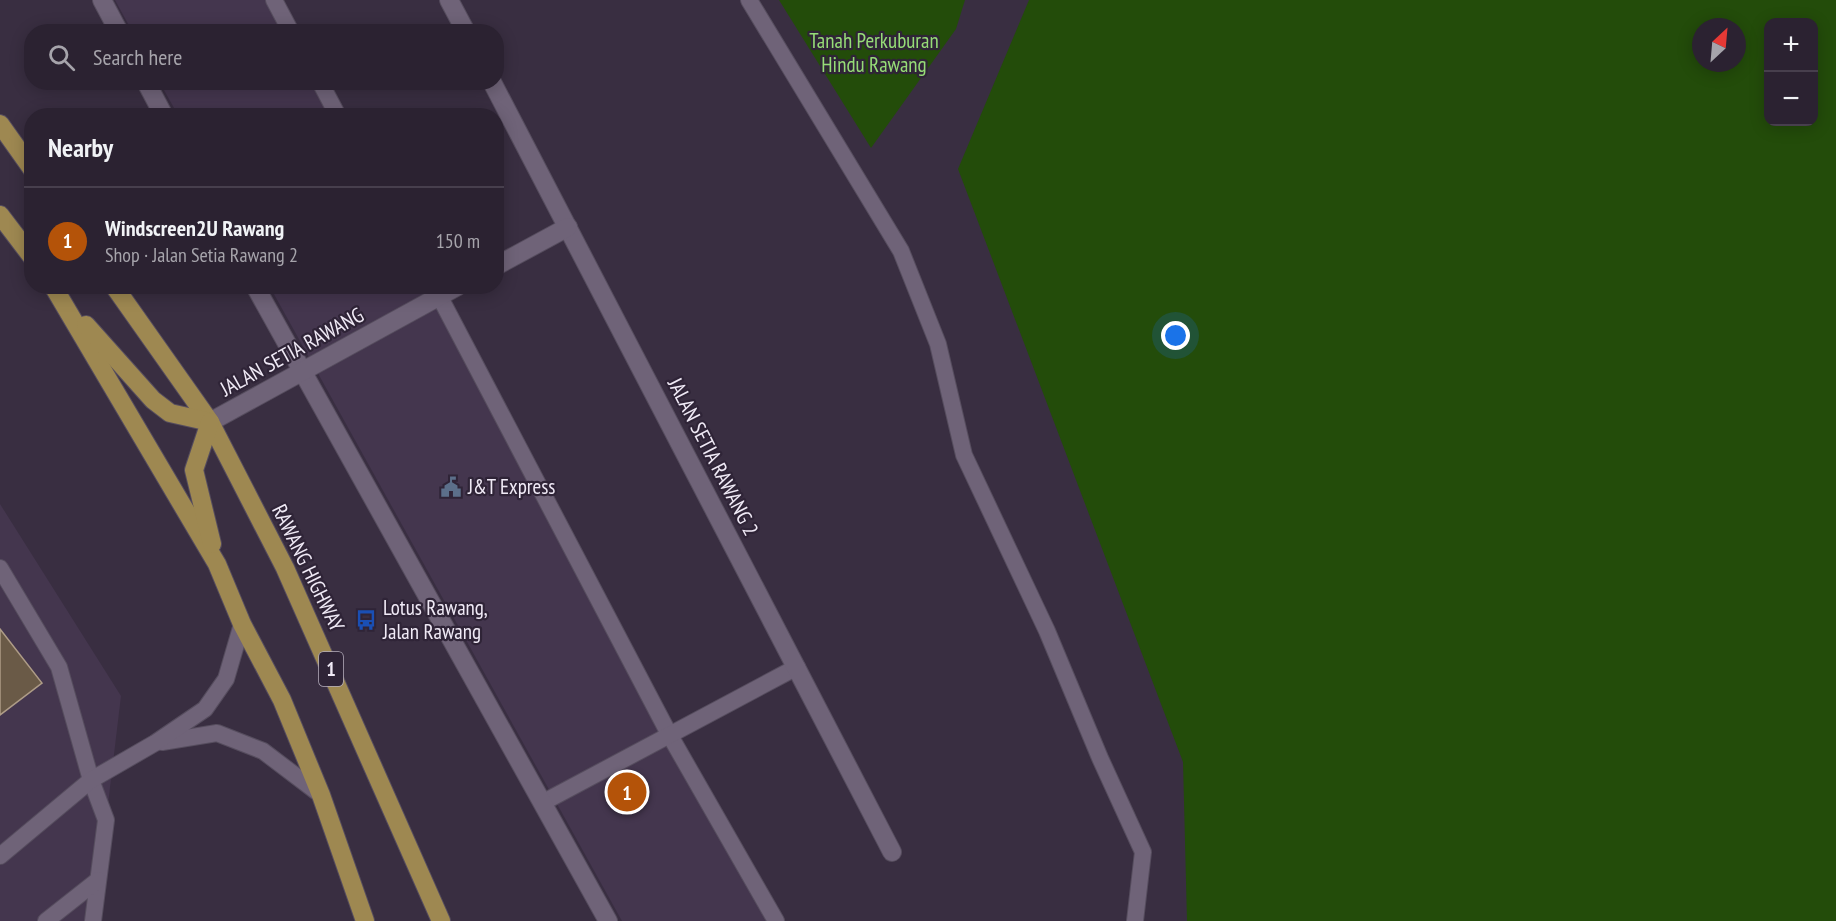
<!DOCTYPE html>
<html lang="en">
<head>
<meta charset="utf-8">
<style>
  :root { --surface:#2b2231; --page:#372f3d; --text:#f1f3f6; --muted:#a6a4ab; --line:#473f4d; --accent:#b45309 }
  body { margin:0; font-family:"PT Sans Narrow",sans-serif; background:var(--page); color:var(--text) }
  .controls { position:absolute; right:18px; top:18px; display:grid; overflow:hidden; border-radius:12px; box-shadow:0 3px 15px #0003 }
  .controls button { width:54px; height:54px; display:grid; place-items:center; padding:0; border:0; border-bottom:2px solid var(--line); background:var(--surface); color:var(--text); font:30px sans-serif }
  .compass { position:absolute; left:1692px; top:18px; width:54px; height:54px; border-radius:50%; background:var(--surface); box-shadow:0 3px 15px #0003; rotate:26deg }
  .you { position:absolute; left:1176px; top:336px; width:21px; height:21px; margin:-15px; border:4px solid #fff; border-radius:50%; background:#1a73e8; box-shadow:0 0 0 9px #1a73e833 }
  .badge { display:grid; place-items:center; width:39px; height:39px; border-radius:50%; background:var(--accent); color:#fff; font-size:20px; font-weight:700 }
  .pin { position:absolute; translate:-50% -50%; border:3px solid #fff; box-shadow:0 2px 6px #0006 }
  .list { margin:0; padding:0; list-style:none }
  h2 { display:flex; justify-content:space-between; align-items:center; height:78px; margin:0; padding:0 24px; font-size:26px }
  h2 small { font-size:20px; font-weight:400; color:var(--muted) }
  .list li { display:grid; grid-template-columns:39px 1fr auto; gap:18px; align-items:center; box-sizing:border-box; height:108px; padding:0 24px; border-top:2px solid var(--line) }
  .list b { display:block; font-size:22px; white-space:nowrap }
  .list p { margin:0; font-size:20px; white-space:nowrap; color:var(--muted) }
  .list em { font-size:20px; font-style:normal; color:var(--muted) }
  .icon { flex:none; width:33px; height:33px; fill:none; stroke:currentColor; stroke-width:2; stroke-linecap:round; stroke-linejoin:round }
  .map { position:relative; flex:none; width:1836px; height:921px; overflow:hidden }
  .search { position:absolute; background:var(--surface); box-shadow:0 3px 15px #0003; left:24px; top:24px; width:480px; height:66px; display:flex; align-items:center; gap:15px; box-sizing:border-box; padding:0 21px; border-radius:24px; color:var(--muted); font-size:22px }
  .panel { position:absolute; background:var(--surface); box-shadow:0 3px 15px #0003; left:24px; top:108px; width:480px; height:186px; border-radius:24px }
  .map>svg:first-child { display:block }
</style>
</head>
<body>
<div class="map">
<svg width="1836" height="921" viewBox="0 0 1836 921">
  <rect width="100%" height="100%" fill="#392e41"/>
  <g fill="#44364e">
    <polygon points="115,0 265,0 283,31 132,31"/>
    <polygon points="160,83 311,83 330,115 178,115"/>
    <polygon points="270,287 425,287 769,921 622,921"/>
    <polygon points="0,504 121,696 94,921 0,921"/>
  </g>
  <g fill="#234c0a" fill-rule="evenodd">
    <polygon points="779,0 965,0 956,29 871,148"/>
    <path d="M1029,0H1836V921H1187L1183,762L958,169ZM1768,22H1814V122H1768ZM1701,27H1737V63H1701Z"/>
  </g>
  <polygon fill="#6a5a47" stroke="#ae9c87" stroke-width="1.5" points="0,629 42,683 0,715"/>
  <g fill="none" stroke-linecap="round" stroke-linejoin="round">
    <g stroke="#564d5e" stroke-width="18">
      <g id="lane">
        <polyline points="274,0 291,32"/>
        <polyline points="749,0 901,251 938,344 964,455 1047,631 1100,758 1143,852 1135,921"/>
        <polyline points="320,82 338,116"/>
        <polyline points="434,286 669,734 776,921"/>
        <polyline points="0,568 59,667 91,780 106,820 93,921"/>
        <polyline points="162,742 217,733 263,751 321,795"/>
        <polyline points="542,803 797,667"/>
        <polyline points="0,856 91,780 155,743 205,709 226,679 242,624"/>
        <polyline points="46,921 98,880"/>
      </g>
    </g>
    <g stroke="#564d5e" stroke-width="20">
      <g id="street">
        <polyline points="102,0 119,32"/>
        <polyline points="449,0 466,32"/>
        <polyline points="146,82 164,116"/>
        <polyline points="492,82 892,852"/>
        <polyline points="496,266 568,227"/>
        <polyline points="255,286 608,921"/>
        <polyline points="210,422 458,286"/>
      </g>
    </g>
    <g stroke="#564d5e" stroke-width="20">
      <g id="primary">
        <polyline points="0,124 32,169"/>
        <polyline points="0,215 32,257"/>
        <polyline points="53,286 217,564 242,624 282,700 321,795 365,921"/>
        <polyline points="114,286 210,422 285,568 441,921"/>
        <polyline points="86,325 153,400 170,413 210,422"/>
        <polyline points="210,422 194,470 212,544"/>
      </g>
    </g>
    <use href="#lane" stroke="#6f6378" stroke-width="16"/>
    <use href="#street" stroke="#6f6378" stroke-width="18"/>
    <use href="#primary" stroke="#9e8851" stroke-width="18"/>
  </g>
  <defs>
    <g id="civic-bare" transform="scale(1.62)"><path d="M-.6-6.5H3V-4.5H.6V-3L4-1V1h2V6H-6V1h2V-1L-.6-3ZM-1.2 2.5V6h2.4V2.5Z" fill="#5c6f8a" stroke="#2f2437" stroke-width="2.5" paint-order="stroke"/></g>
    <g id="bus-bare" transform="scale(1.62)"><path d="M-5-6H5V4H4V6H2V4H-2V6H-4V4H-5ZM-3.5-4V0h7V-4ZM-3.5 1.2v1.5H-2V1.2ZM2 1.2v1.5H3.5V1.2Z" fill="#1a4fb4" stroke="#2f2437" stroke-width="2.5" paint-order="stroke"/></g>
  </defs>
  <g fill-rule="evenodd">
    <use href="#civic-bare" x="451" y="487"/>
    <use href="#bus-bare" x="366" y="620"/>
  </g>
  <g text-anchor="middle" stroke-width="4.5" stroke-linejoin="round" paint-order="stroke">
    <rect fill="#2f2437" stroke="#b6afbd" stroke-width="1.5" x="319" y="652" width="24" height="34" rx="4.5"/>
    <g font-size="20" font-weight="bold" fill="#f0eaf6">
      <text x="331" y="676">1</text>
    </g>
    <g font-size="21" fill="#96dc77" stroke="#2f2437">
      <text x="874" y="48">Tanah Perkuburan<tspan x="874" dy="24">Hindu Rawang</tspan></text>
    </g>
    <g font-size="21" fill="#f0eaf6" stroke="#2f2437">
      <text transform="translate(292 352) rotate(-29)" y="7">JALAN SETIA RAWANG</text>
      <text transform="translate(713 457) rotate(63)" y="7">JALAN SETIA RAWANG 2</text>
      <text transform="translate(308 568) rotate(64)" y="7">RAWANG HIGHWAY</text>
    </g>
    <g font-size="21" fill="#f0eaf6" stroke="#2f2437" text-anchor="start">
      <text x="468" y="494">J&amp;T Express</text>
      <text x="383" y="615">Lotus Rawang,<tspan x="383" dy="24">Jalan Rawang</tspan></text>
    </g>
  </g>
</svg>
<div class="controls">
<button>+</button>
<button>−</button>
</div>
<svg class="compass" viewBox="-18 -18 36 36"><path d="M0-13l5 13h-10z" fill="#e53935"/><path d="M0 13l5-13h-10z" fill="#a6a4ab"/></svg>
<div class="you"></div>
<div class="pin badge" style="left:627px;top:792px">1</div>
<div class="search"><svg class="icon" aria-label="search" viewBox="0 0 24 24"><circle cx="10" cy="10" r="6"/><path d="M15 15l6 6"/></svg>Search here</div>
<section class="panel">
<h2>Nearby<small></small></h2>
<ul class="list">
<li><span class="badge">1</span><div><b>Windscreen2U Rawang</b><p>Shop · Jalan Setia Rawang 2</p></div><em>150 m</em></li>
</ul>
</section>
</div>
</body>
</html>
